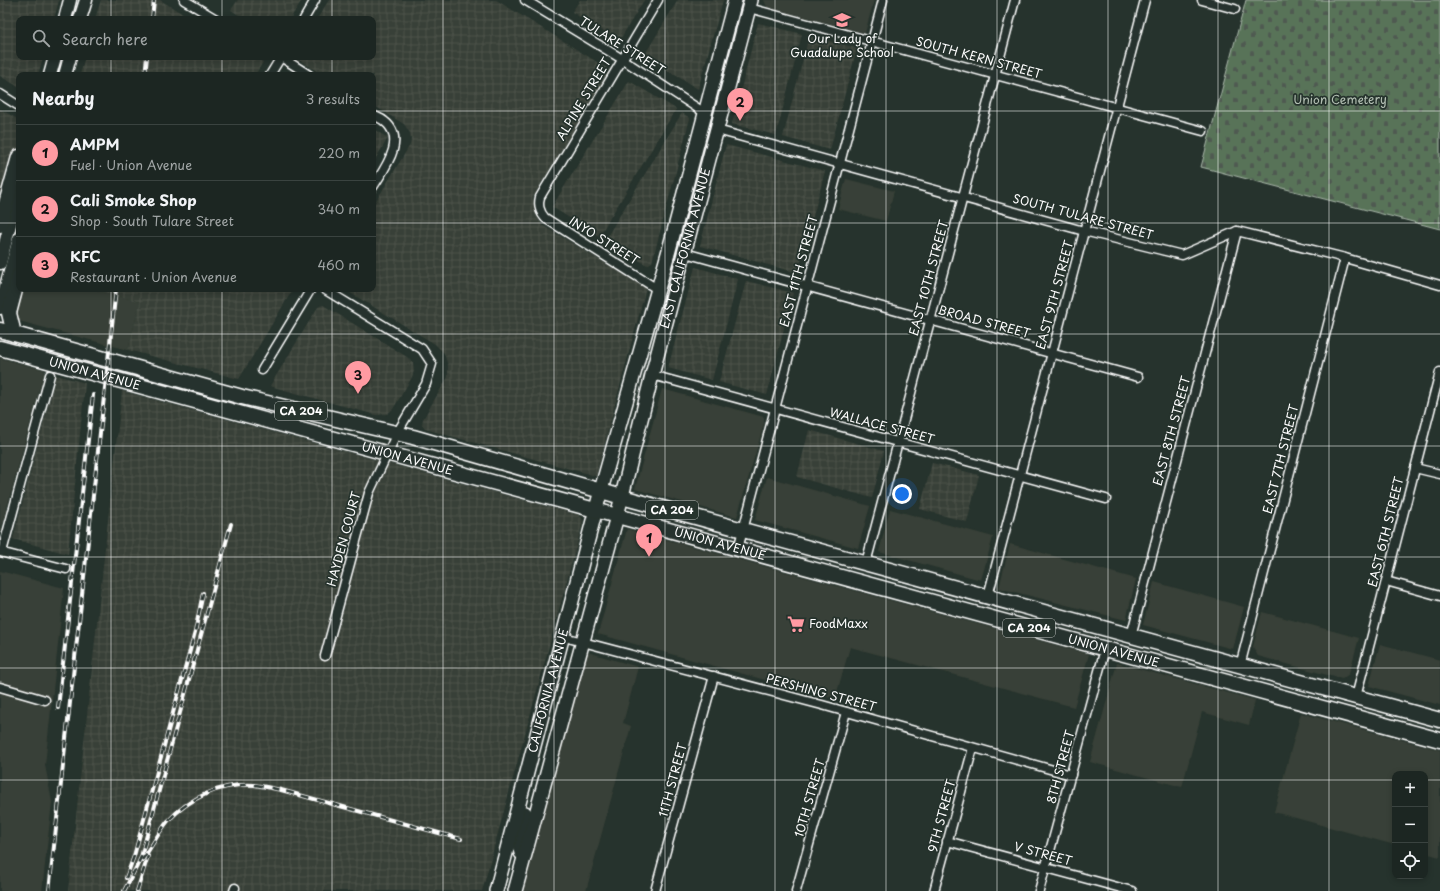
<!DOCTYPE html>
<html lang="en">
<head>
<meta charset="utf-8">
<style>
  :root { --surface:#1c2622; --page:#252e2a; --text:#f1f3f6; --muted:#a0a5a5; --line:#3a4340; --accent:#ff9aa2 }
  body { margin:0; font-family:"Playpen Sans",sans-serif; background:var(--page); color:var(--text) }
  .controls { position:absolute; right:12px; bottom:12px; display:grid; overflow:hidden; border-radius:8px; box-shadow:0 2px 6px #0003 }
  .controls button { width:36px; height:36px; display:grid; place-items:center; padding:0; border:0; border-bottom:1px solid var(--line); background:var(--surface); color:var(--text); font:20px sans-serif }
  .you { position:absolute; left:902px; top:494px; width:14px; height:14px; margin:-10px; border:3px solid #fff; border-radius:50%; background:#1a73e8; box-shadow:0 0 0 6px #1a73e833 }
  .badge { display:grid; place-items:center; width:26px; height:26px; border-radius:50%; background:var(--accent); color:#111; font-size:13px; font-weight:700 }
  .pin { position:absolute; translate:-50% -33px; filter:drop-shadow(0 1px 2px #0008) }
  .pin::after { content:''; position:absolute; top:21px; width:14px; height:12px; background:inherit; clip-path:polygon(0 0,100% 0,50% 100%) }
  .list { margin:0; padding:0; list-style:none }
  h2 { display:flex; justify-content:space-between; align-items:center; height:52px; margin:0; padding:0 16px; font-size:17px }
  h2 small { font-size:13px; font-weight:400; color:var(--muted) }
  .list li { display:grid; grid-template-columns:26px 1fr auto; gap:12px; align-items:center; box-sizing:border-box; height:56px; padding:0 16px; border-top:1px solid var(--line) }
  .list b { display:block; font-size:15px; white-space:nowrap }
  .list p { margin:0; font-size:13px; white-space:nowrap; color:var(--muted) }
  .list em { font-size:13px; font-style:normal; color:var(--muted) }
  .icon { flex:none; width:22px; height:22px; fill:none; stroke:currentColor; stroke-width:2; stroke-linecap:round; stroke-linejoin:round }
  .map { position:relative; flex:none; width:1440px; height:891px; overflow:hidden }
  .search { position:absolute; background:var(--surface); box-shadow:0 2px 6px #0003; left:16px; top:16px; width:360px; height:44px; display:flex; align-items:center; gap:10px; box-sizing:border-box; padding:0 14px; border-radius:8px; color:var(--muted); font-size:15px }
  .panel { position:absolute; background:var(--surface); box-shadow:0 2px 6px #0003; left:16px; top:72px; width:360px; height:220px; border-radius:8px }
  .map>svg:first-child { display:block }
</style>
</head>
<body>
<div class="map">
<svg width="1440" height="891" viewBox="0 0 1440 891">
  <defs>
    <pattern id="industrial-grid" width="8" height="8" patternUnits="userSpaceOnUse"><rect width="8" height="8" fill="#394037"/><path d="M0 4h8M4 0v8" fill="none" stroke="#4d534b"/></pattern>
    <pattern id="cemetery-stones" width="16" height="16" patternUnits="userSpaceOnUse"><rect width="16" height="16" fill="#587359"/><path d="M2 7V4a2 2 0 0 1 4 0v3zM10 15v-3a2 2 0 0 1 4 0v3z" fill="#505a51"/></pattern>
  </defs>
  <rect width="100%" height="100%" fill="#26332d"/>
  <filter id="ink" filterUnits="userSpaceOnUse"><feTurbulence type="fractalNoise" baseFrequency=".025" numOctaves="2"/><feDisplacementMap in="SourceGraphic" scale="8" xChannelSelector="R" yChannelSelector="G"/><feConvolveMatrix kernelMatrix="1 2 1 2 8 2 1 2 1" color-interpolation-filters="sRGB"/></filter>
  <g filter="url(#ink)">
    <g fill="#394037">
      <polygon points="764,0 874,0 865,33 767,7"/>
      <polygon points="846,179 894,191 886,221 838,209"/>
      <polygon points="21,289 94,289 140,302 128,350 19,321 17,305"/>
      <polygon points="0,358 45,370 0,533"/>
      <polygon points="662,389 764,417 764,424 737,517 635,489"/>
      <polygon points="767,477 870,506 858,548 755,520"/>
      <polygon points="890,509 993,537 981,580 879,552"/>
      <polygon points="627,529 1089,654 1074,707 850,647 835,699 598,634"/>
      <polygon points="1010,544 1136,579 1126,620 999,588"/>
      <polygon points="0,571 64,588 45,765 52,802 42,891 0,891"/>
      <polygon points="1154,582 1244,607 1233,649 1143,625"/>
      <polygon points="1262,612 1359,638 1349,674 1342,679 1258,656 1253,647"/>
      <polygon points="1380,644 1440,660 1440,705 1369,686"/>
      <polygon points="587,652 638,667 623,723 631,726 586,891 523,891"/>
      <polygon points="1117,663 1255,700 1249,725 1202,712 1182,787 1090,762"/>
      <polygon points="1301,713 1440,750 1440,857 1425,853 1425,774 1395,774 1395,845 1274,812"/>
    </g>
    <g fill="url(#industrial-grid)">
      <polygon points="0,0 59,0 54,19 19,19 19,57 43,57 38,75 19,75 19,87 0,76"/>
      <polygon points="101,0 160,0 191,19 95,19"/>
      <polygon points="238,0 302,0 290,19 245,19 231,10"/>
      <polygon points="329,0 496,0 610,70 533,197 536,215 542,225 646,288 596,476 425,429 422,425 423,419 448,377 448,365 444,353 435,344 344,289 373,289 373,206 410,145 411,140 410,133 404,124 373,105 373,75 323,75 294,57 373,57 373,19 317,19"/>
      <polygon points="580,0 644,0 619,41 572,12"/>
      <polygon points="678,0 723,0 698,89 644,56"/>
      <polygon points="758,23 802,34 776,135 732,124"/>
      <polygon points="809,36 857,48 830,150 783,137"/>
      <polygon points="85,57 254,57 263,62 255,75 80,75"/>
      <polygon points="629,81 676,109 599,236 552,207"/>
      <polygon points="0,109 19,120 19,147 5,199 0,198"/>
      <polygon points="682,113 690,118 652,262 647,265 605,240"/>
      <polygon points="373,129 388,138 373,163"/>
      <polygon points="726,145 825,171 798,273 700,246"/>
      <polygon points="695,267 738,279 712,380 668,368"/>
      <polygon points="746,281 793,293 767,395 719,382"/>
      <polygon points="94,289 293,289 239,379 128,350 140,302"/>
      <polygon points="323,305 407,357 413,363 414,371 412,377 393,409 387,414 376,415 270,386 318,307"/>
      <polygon points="56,375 85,383 68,554 13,539"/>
      <polygon points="122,391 579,515 582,518 583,522 482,891 68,891"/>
      <polygon points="809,430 884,451 872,498 797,477"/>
      <polygon points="932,463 979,475 967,522 920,509"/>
    </g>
    <polygon fill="url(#cemetery-stones)" stroke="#acb9ac" points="1246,0 1440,0 1440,229 1201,167"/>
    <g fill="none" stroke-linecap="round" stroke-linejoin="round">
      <g stroke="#fff" stroke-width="11">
        <g id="minor">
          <polyline points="184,0 216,19"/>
          <polyline points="525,0 622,59 705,113"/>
          <polyline points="1202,0 1235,9"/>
          <polyline points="749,8 1203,131"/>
          <polyline points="304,19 315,0"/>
          <polyline points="270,75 281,57 309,75"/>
          <polyline points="0,94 19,106"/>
          <path d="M373,115C376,117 381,118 384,121C408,139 384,169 373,187"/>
          <polyline points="717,130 1084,231 1182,255 1237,231 1345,258 1440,285"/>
          <polyline points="685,253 1138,377"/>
          <polyline points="324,289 422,349 432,364 426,384 397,433 369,493 325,656"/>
          <path d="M657,289L545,218C539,211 538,205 540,197L658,0"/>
          <polyline points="262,370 311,289"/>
          <polyline points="652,375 1106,499"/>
          <polyline points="1415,468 1440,474"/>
          <polyline points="738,549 883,0"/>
          <polyline points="0,552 66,569"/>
          <polyline points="2,552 50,375"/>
          <polyline points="866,563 1015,0"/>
          <polyline points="1386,581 1440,596"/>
          <polyline points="988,596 1145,0"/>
          <polyline points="1131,636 1237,231"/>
          <polyline points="564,637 822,705 1071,775"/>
          <polyline points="1240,666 1345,258"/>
          <polyline points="0,687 45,700"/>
          <polyline points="1356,697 1440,372"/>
          <polyline points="947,841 1132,891"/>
          <polyline points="234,891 235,888"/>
          <polyline points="655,891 714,676"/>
          <polyline points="796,891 846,712"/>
          <polyline points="934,891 973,748"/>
          <polyline points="1039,891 1105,649"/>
        </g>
      </g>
      <g stroke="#fff" stroke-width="15">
        <g id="secondary">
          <polyline points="65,19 70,0"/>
          <polyline points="80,19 86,0"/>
          <polyline points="50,75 55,57"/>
          <polyline points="65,75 70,57"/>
          <polyline points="0,263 19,190"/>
          <polyline points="0,308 19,239"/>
        </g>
      </g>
      <g stroke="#fff" stroke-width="16">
        <g id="primary">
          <path d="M521,853C517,840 523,826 525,813"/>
          <path id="s1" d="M496,891L601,490L669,250L735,0"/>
          <path id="s2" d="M515,891L617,516L652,375L751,0"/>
        </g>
      </g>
      <g stroke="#fff" stroke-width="17">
        <g id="trunk">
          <polyline points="0,225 19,157"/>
          <polyline points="0,330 242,397 413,437 622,497 1440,720"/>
          <polyline points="14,334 9,313 19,275"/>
          <path id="s3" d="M0,348L1440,740"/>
        </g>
      </g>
      <use href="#minor" stroke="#26332d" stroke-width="8"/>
      <use href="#secondary" stroke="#26332d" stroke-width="12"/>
      <use href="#primary" stroke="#26332d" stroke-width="13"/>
      <use href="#trunk" stroke="#26332d" stroke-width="14"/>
      <g stroke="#fff" stroke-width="4">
        <g id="rail">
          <polyline points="152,19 154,0"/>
          <polyline points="145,75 147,57"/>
          <polyline points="58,708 93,395"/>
          <path d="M142,860C151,848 158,833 168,821C189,798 221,783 254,785C263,786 272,788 281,790L461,839"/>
          <polyline points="126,878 134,856 195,632 203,593"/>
          <polyline points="49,891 116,289"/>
          <polyline points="124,891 137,866 141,857 231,524"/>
          <polyline points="137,891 148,856"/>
        </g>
      </g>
      <use href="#rail" stroke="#26332d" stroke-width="2.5" stroke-dasharray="8" stroke-linecap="butt"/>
    </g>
  </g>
  <path fill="none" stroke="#fff" stroke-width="1" stroke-opacity="0.55" d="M111,0V19M222,0V19M332,0V19M443,0V891M554,0V891M665,0V891M775,0V891M886,0V891M997,0V891M1108,0V891M1218,0V891M1329,0V891M111,57V75M222,57V75M332,57V75M0,111H19M373,111H1440M0,223H19M373,223H1440M111,289V891M222,289V891M332,289V891M0,334H1440M0,446H1440M0,557H1440M0,668H1440M0,780H1395M1425,780H1440"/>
  <defs>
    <g id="school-bare" transform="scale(1.38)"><path d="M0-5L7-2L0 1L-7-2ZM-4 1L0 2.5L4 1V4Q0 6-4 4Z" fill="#ff9aa2" stroke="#26332d" stroke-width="2.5" paint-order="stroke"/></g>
    <g id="supermarket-bare" transform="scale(1.38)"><path d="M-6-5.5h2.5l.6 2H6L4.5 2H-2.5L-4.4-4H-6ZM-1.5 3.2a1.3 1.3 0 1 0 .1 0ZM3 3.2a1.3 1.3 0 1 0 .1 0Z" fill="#ff9aa2" stroke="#26332d" stroke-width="2.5" paint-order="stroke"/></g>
  </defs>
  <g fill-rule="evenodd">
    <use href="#school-bare" x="842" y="20"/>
    <use href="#supermarket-bare" x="796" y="624"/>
  </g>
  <g text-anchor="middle" stroke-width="3.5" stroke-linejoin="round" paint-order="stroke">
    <g fill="#26332d" stroke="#bec2c0" stroke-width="1">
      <rect x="275" y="402" width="52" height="18" rx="3"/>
      <rect x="646" y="501" width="52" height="18" rx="3"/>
      <rect x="1003" y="619" width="52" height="18" rx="3"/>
    </g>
    <g font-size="11" font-weight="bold" fill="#fff">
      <text x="301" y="415">CA 204</text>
      <text x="672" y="514">CA 204</text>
      <text x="1029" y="632">CA 204</text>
    </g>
    <g font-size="12" fill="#fff" stroke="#26332d">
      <text x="842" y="43">Our Lady of<tspan x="842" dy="14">Guadalupe School</tspan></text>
      <text x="809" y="628" text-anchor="start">FoodMaxx</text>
    </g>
    <g font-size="12" fill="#fff" stroke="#26332d">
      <text transform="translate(622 46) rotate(32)" y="4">TULARE STREET</text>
      <text transform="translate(979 58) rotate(15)" y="4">SOUTH KERN STREET</text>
      <text transform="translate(584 99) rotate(-59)" y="4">ALPINE STREET</text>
      <text transform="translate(1083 217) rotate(15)" y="4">SOUTH TULARE STREET</text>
      <text transform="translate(604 241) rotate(32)" y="4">INYO STREET</text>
      <text dy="4" stroke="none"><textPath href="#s2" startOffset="665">EAST CALIFORNIA AVENUE</textPath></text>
      <text transform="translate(799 271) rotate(-75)" y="4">EAST 11TH STREET</text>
      <text transform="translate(929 278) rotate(-75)" y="4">EAST 10TH STREET</text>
      <text transform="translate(1055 295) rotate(-75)" y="4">EAST 9TH STREET</text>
      <text transform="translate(984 322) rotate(15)" y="4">BROAD STREET</text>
      <text dy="4" stroke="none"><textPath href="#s3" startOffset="98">UNION AVENUE</textPath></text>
      <text transform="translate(882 426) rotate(15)" y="4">WALLACE STREET</text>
      <text transform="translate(1172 431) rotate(-75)" y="4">EAST 8TH STREET</text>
      <text dy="4" stroke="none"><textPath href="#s3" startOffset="422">UNION AVENUE</textPath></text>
      <text transform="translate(1281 459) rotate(-76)" y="4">EAST 7TH STREET</text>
      <text transform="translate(1386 532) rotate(-76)" y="4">EAST 6TH STREET</text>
      <text transform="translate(344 539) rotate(-75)" y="4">HAYDEN COURT</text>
      <text dy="4" stroke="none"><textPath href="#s3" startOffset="746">UNION AVENUE</textPath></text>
      <text dy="4" stroke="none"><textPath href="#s3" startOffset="1154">UNION AVENUE</textPath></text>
      <text dy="4" stroke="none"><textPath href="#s1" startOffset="207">CALIFORNIA AVENUE</textPath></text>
      <text transform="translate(821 693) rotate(15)" y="4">PERSHING STREET</text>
      <text transform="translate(1061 767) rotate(-75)" y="4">8TH STREET</text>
      <text transform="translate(673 780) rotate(-75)" y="4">11TH STREET</text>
      <text transform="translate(810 798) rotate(-74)" y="4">10TH STREET</text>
      <text transform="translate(942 816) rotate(-75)" y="4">9TH STREET</text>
      <text transform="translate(1043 854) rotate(15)" y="4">V STREET</text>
    </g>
    <g font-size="12" fill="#b4c0b4" stroke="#26332d">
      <text x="1340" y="104">Union Cemetery</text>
    </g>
  </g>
</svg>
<div class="controls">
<button>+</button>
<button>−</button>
<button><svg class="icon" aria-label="locate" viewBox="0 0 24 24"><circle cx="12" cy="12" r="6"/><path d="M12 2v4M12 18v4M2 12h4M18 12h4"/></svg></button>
</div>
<div class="you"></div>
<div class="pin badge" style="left:649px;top:557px">1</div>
<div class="pin badge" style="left:740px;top:121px">2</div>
<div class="pin badge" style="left:358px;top:394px">3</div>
<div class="search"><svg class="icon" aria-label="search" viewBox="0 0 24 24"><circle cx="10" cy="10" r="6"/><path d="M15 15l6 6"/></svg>Search here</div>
<section class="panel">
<h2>Nearby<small>3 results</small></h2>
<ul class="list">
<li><span class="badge">1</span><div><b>AMPM</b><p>Fuel · Union Avenue</p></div><em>220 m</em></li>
<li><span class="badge">2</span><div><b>Cali Smoke Shop</b><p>Shop · South Tulare Street</p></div><em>340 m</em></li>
<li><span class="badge">3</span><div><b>KFC</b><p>Restaurant · Union Avenue</p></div><em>460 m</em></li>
</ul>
</section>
</div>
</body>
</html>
